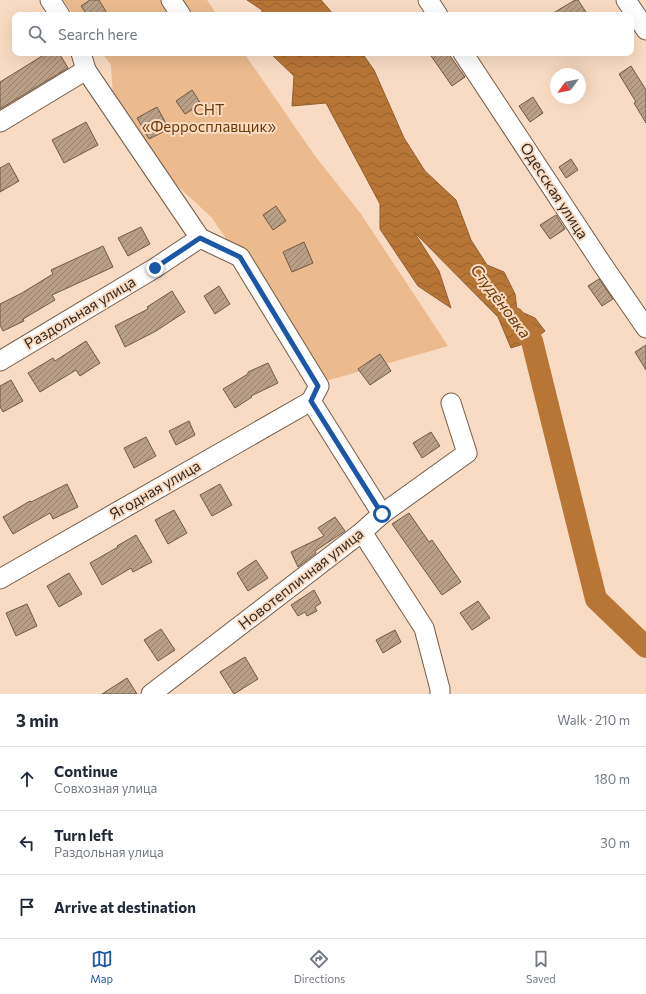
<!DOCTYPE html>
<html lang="en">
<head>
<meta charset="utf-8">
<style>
  :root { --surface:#fff; --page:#f2f2f3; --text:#1f2937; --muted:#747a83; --line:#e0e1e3; --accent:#1a57a8 }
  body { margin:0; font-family:Commissioner,sans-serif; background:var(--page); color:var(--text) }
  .compass { position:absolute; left:550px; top:68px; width:36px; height:36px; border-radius:50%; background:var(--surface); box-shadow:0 4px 16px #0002; rotate:237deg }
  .stop { position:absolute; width:12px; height:12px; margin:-9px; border:3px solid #1a57a8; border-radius:50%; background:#fff }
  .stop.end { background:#1a57a8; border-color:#fff; box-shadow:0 1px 4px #0008 }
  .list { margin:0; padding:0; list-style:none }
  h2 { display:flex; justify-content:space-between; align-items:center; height:52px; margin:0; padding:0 16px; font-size:17px }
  h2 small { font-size:13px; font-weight:400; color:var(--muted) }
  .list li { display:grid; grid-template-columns:26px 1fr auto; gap:12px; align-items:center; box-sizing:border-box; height:64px; padding:0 16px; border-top:1px solid var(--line) }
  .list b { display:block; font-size:15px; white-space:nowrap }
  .list p { margin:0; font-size:13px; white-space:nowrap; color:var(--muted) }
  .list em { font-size:13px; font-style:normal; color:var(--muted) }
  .icon { flex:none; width:22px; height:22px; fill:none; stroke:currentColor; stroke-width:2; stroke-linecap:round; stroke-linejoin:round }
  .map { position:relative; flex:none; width:646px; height:694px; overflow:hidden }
  .search { position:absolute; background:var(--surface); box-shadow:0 4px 16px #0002; left:12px; right:12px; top:12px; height:44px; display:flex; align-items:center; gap:10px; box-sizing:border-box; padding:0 14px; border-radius:8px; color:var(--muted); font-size:15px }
  .sheet { height:244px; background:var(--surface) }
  nav { display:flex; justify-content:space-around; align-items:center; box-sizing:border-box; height:56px; border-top:1px solid var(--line); background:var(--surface); font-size:11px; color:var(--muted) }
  nav a { display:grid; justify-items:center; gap:2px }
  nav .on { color:var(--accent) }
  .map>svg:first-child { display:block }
</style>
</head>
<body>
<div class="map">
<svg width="646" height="694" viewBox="0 0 646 694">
  <defs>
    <pattern id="water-waves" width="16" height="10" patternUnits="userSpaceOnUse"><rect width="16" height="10" fill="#b87636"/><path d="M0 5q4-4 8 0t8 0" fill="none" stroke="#96612d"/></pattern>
    <pattern id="building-hatch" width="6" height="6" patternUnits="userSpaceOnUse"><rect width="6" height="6" fill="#ba9f87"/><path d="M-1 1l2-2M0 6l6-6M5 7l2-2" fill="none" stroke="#98826e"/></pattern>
  </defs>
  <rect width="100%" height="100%" fill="#f9dbc3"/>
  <g fill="#ebba8f">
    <polygon points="63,0 207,0 217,15 74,15"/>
    <polygon points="102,53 244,53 315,156 361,214 448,346 326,381 211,217 168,177 113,97 111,65"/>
  </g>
  <g fill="url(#water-waves)" stroke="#905f2f">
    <polygon points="247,0 321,0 334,15 262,15 262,10"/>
    <polygon points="270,53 362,53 374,70 404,138 425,171 456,200 471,240 487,265 504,272 515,294 517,310 535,318 545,331 532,341 511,348 498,317 414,232 439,271 451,308 418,286 380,229 380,204 326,103 292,106 294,76"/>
  </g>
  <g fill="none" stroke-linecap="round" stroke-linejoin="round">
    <polyline stroke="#b87636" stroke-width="22" points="514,318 532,341 596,599 646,647"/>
  </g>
  <g fill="url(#building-hatch)" stroke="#715943">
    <polygon points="90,0 99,0 108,15 87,15 81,6"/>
    <polygon points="575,0 578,0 588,15 550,15"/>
    <polygon points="47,53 59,53 68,68 0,109 0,82"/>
    <polygon points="429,53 448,53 465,77 452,86"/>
    <polygon points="631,66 646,90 646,123 634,103 636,102 619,74"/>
    <polygon points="192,90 201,104 185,114 176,101"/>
    <polygon points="533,97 543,113 530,122 519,106"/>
    <polygon points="157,107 169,129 149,139 137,118"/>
    <polygon points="86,122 98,145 64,163 52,140"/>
    <polygon points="571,159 578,170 566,178 559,167"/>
    <polygon points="9,163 19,181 0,192 0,168"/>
    <polygon points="276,206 286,221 273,230 263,215"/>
    <polygon points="556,215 565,229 550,239 540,225"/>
    <polygon points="141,227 150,244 128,256 118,238"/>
    <polygon points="304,242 313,263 292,272 283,252"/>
    <polygon points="103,246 113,267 52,295 55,300 23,319 24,321 3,331 0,325 0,304 22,293 53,274 51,270"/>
    <polygon points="599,279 613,299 602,306 588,286"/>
    <polygon points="219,286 230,304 215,314 204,296"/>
    <polygon points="172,291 185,312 156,331 125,347 115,326 148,309 147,307"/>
    <polygon points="86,341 100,363 80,376 76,370 40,392 28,373 53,358 55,361"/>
    <polygon points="646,345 646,370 635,352"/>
    <polygon points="380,354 391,371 370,385 358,369"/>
    <polygon points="268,363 278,383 251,396 252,397 235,408 223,389 248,374 248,372"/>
    <polygon points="11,380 23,401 3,412 0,407 0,386"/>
    <polygon points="189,421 195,435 176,445 169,431"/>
    <polygon points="431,432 440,446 422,458 413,443"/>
    <polygon points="146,437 156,456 134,468 124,448"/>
    <polygon points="67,484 78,507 53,519 50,513 13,534 3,517 30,501 31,502"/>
    <polygon points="220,484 232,505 212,516 200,495"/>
    <polygon points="174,510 187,533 168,544 155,520"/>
    <polygon points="409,513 429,542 432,540 461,582 442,595 392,524"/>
    <polygon points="335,517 345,531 315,551 316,553 298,567 291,552 324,536 318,528"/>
    <polygon points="136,535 152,562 133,572 131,568 102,585 90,563 118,547 117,546"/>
    <polygon points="256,560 268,578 248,591 237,573"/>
    <polygon points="69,573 82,594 59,607 47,586"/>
    <polygon points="314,590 321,603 315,607 317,611 307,616 305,612 298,616 291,605"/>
    <polygon points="478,601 490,618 472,630 460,613"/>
    <polygon points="27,604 37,626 16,636 6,613"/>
    <polygon points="161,629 175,650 158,661 144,640"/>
    <polygon points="395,630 401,642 383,653 376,640"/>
    <polygon points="245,657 258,679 234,694 220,672"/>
    <polygon points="127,678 137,694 102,694"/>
  </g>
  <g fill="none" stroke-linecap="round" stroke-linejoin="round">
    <g stroke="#755c46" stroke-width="21">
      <g id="minor">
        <polyline points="50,0 60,15"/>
        <polyline points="171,0 181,15"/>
        <polyline points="428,0 438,15"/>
        <polyline points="626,0 646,30"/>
        <polyline points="81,53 86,70 200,238 240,257 319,386 311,401 382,514"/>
        <polyline points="463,53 602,264 646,328"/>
        <polyline points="0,122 86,70"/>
        <polyline points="0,361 155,268 200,238"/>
        <polyline points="362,532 424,628 440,689 440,694"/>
        <polyline points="0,579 311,401"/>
        <polyline points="151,694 362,532 382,514 467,453 451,403"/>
      </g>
    </g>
    <use href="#minor" stroke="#fff" stroke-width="19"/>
  </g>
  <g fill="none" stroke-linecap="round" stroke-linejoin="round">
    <polyline stroke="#1a57a8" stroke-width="5" points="155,268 200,238 240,257 318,386 311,401 382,514"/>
  </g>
  <g text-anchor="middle" stroke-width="4" stroke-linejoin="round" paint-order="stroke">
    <g font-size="15" fill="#693c0a" stroke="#f9dbc3">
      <text x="209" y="115">СНТ<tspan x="209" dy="17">«Ферросплавщик»</tspan></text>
    </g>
    <g font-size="15" fill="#342920" stroke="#f9dbc3">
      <text transform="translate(554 191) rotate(57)" y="5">Одесская улица</text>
      <text transform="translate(80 313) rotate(-31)" y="5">Раздольная улица</text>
      <text transform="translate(155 490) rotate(-30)" y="5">Ягодная улица</text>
      <text transform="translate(301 579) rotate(-38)" y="5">Новотепличная улица</text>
    </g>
    <g font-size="16" font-style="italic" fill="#683b08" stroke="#f9dbc3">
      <text transform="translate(501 301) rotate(53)" y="6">Студёновка</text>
    </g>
  </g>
</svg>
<svg class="compass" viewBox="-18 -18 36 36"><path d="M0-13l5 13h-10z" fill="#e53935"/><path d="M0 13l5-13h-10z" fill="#747a83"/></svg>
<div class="stop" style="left:382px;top:514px"></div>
<div class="stop end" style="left:155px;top:268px"></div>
<div class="search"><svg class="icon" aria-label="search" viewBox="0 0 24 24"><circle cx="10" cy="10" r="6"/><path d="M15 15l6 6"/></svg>Search here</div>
</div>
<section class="sheet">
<h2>3 min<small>Walk · 210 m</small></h2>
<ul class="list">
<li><svg class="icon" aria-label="ahead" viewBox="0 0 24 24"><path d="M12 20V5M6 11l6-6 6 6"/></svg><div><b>Continue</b><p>Совхозная улица</p></div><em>180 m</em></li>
<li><svg class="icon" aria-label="left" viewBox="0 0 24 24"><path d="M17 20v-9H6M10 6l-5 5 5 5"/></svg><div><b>Turn left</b><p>Раздольная улица</p></div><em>30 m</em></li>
<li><svg class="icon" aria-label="arrive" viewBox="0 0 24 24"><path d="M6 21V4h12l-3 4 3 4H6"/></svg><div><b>Arrive at destination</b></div></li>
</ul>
</section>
<nav>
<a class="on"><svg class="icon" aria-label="map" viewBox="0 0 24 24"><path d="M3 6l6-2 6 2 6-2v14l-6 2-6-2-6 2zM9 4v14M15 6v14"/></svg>Map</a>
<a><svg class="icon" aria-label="directions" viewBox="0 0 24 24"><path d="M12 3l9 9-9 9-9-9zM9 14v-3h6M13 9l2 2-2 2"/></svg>Directions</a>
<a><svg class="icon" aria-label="saved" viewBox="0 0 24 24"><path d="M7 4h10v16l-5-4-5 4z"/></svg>Saved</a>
</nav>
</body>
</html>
